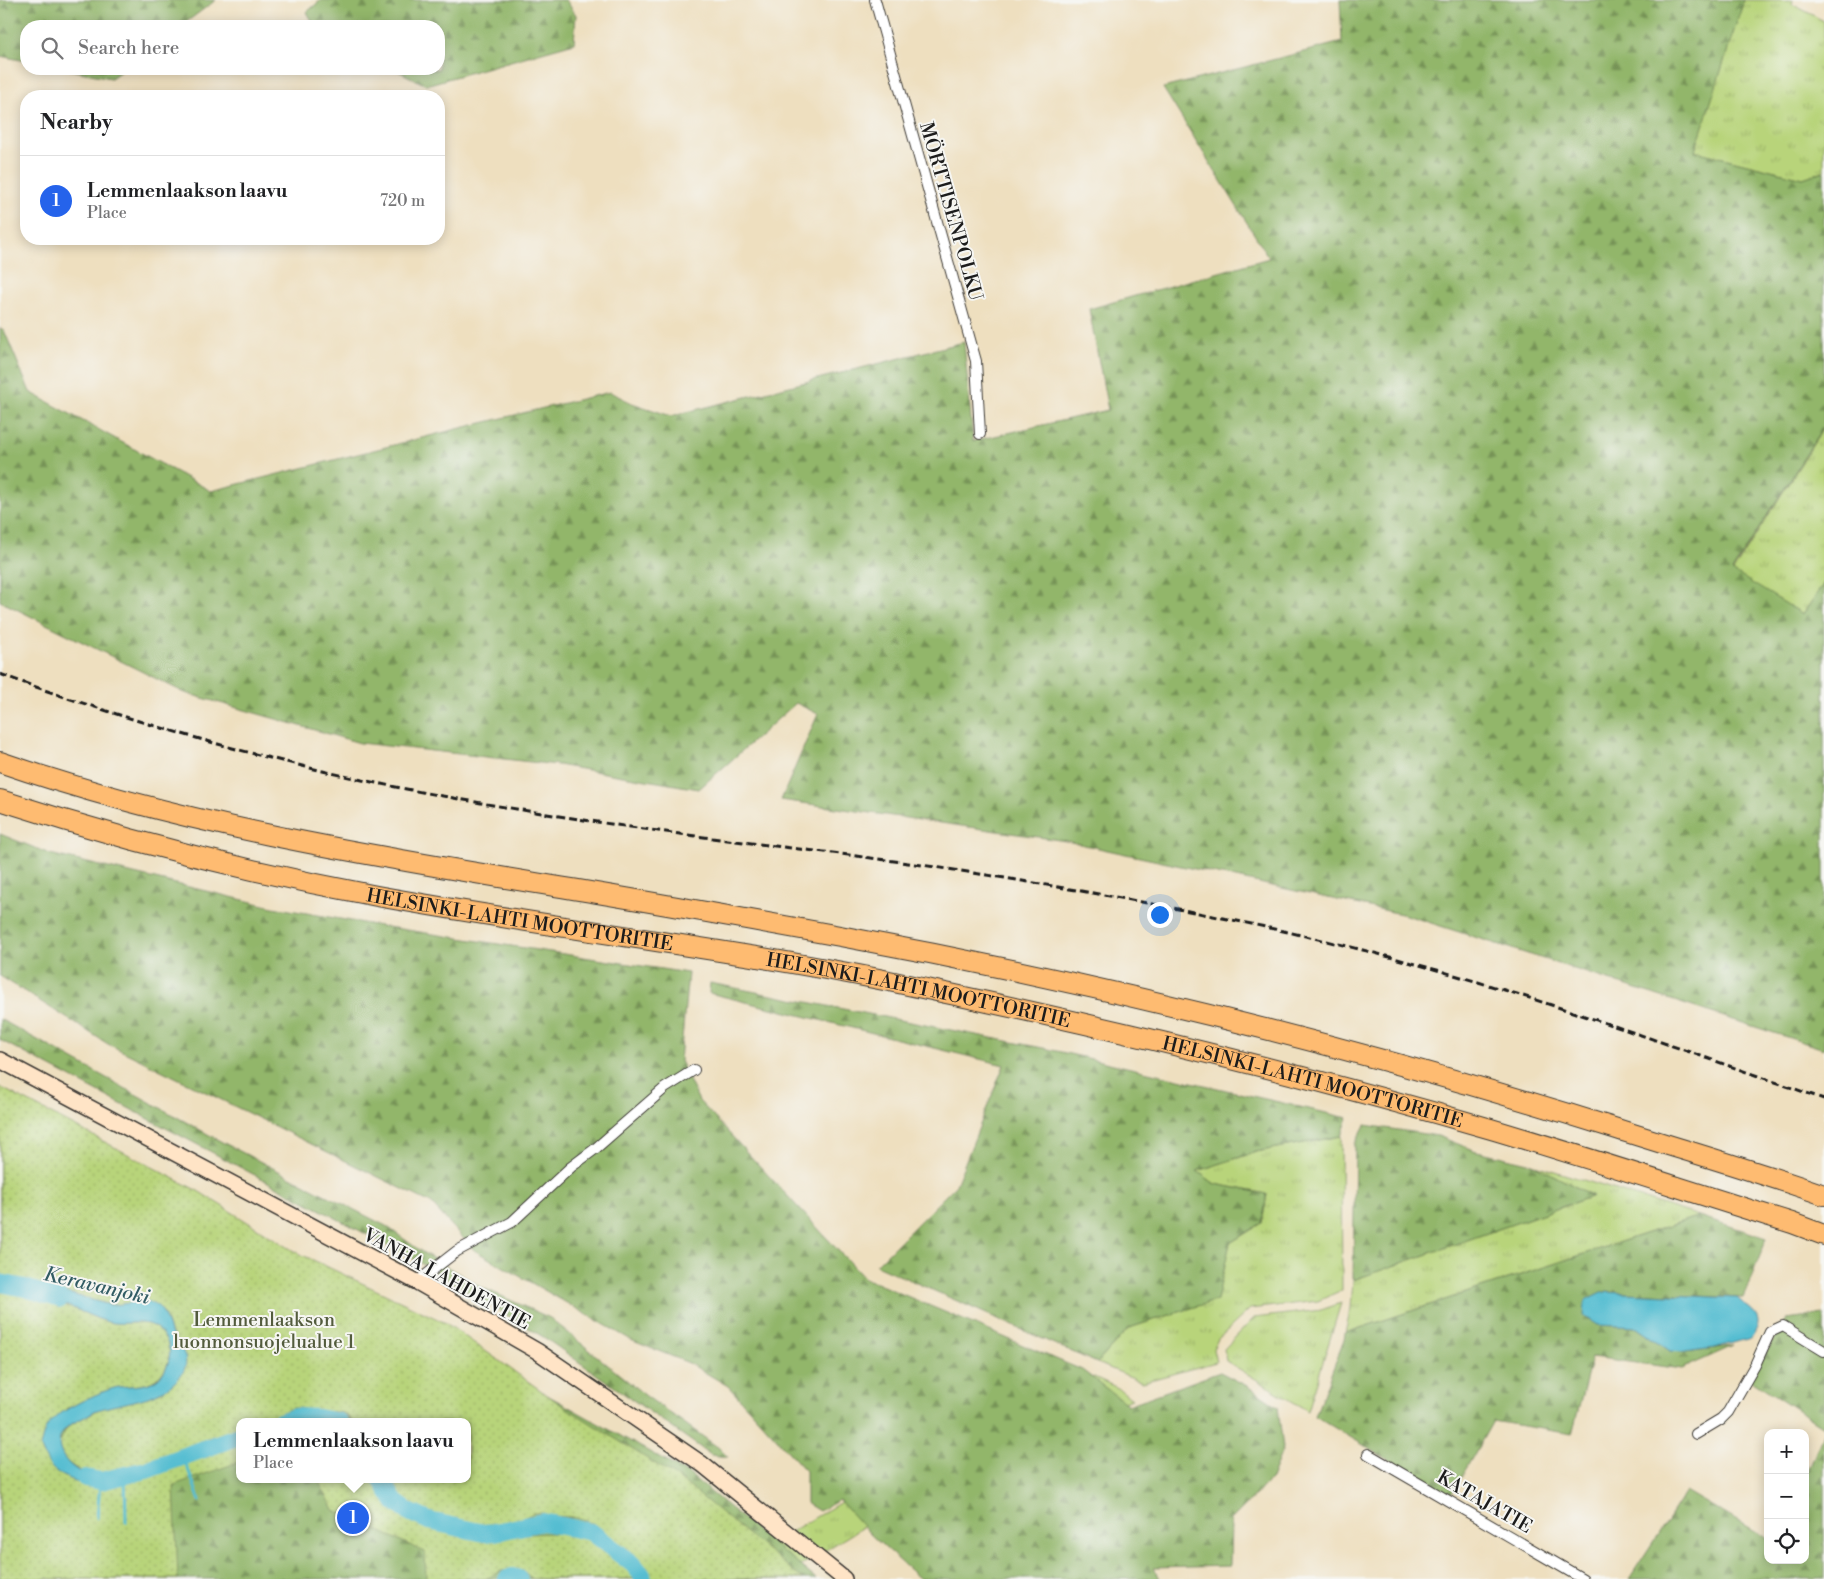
<!DOCTYPE html>
<html lang="en">
<head>
<meta charset="utf-8">
<style>
  :root { --surface:#fff; --page:#f2f2f2; --text:#202124; --muted:#757577; --line:#e0e0e0; --accent:#2563eb }
  body { margin:0; font-family:"Libre Bodoni",serif; background:var(--page); color:var(--text) }
  .controls { position:absolute; right:15px; bottom:15px; display:grid; overflow:hidden; border-radius:10px; box-shadow:0 2px 12px #0003 }
  .controls button { width:45px; height:45px; display:grid; place-items:center; padding:0; border:0; border-bottom:1px solid var(--line); background:var(--surface); color:var(--text); font:25px sans-serif }
  .you { position:absolute; left:1159px; top:914px; width:18px; height:18px; margin:-12px; border:4px solid #fff; border-radius:50%; background:#1a73e8; box-shadow:0 0 0 8px #1a73e833 }
  .badge { display:grid; place-items:center; width:32px; height:32px; border-radius:50%; background:var(--accent); color:#fff; font-size:16px; font-weight:700 }
  .pin { position:absolute; translate:-50% -50%; border:2px solid #fff; box-shadow:0 1px 5px #0006 }
  .popup { position:absolute; left:236px; top:1418px; width:235px; height:65px; box-sizing:border-box; display:grid; place-content:center; border-radius:10px; background:var(--surface); filter:drop-shadow(0 1px 4px #0005); font-size:16px; white-space:nowrap; color:var(--muted) }
  .popup b { font-size:19px; color:var(--text) }
  .popup::after { content:''; position:absolute; left:50%; top:100%; margin-left:-10px; border:10px solid transparent; border-top-color:var(--surface) }
  .list { margin:0; padding:0; list-style:none }
  h2 { display:flex; justify-content:space-between; align-items:center; height:65px; margin:0; padding:0 20px; font-size:21px }
  h2 small { font-size:16px; font-weight:400; color:var(--muted) }
  .list li { display:grid; grid-template-columns:32px 1fr auto; gap:15px; align-items:center; box-sizing:border-box; height:90px; padding:0 20px; border-top:1px solid var(--line) }
  .list b { display:block; font-size:19px; white-space:nowrap }
  .list p { margin:0; font-size:16px; white-space:nowrap; color:var(--muted) }
  .list em { font-size:16px; font-style:normal; color:var(--muted) }
  .icon { flex:none; width:28px; height:28px; fill:none; stroke:currentColor; stroke-width:2; stroke-linecap:round; stroke-linejoin:round }
  .map { position:relative; flex:none; width:1824px; height:1579px; overflow:hidden }
  .search { position:absolute; background:var(--surface); box-shadow:0 2px 12px #0003; left:20px; top:20px; width:425px; height:55px; display:flex; align-items:center; gap:12px; box-sizing:border-box; padding:0 18px; border-radius:20px; color:var(--muted); font-size:19px }
  .panel { position:absolute; background:var(--surface); box-shadow:0 2px 12px #0003; left:20px; top:90px; width:425px; height:155px; border-radius:20px }
  .map>svg:first-child { display:block }
</style>
</head>
<body>
<div class="map">
<svg width="1824" height="1579" viewBox="0 0 1824 1579">
  <defs>
    <pattern id="grass-tufts" width="24" height="20" patternUnits="userSpaceOnUse" patternTransform="scale(1.25)"><rect width="24" height="20" fill="#b8d47a"/><path d="M3 7l-1-3M5 7V3M7 7l1-3M15 17l-1-3M17 17v-4M19 17l1-3" fill="none" stroke="#9eb569"/></pattern>
    <pattern id="forest-firs" width="22" height="20" patternUnits="userSpaceOnUse" patternTransform="scale(1.25)"><rect width="22" height="20" fill="#92b66a"/><path d="M5 1l3.5 6h-7zM16 11l3.5 6h-7z" fill="#769356"/></pattern>
    <pattern id="park-dots" width="8" height="8" patternUnits="userSpaceOnUse" patternTransform="scale(1.25)"><rect width="8" height="8" fill="#b8d47a"/><path d="M2 2h.1M6 6h.1" fill="none" stroke="#9eb569" stroke-width="1.8" stroke-linecap="round"/></pattern>
  </defs>
  <rect width="100%" height="100%" fill="#f6f6f2"/>
  <filter id="ink" filterUnits="userSpaceOnUse"><feTurbulence type="fractalNoise" baseFrequency=".02" numOctaves="2"/><feDisplacementMap in="SourceGraphic" scale="10" xChannelSelector="R" yChannelSelector="G"/><feConvolveMatrix kernelMatrix="1 2 1 2 8 2 1 2 1" color-interpolation-filters="sRGB"/></filter>
  <filter id="wash" filterUnits="userSpaceOnUse"><feTurbulence type="fractalNoise" baseFrequency=".0096" numOctaves="4" result="noise"/><feDisplacementMap in="SourceGraphic" scale="20" xChannelSelector="R" yChannelSelector="G"/><feGaussianBlur stdDeviation="1.12" result="paint"/><feColorMatrix in="noise" values="0 0 0 0 0 0 0 0 0 0 0 0 0 0 0 0 0 1.4 0 .05"/><feComposite in="paint" operator="in"/></filter>
  <g filter="url(#wash)">
    <rect width="100%" height="100%" fill="#eedfbf"/>
    <g fill="url(#grass-tufts)" stroke="#6a784b">
      <polygon points="1744,0 1793,0 1792,4 1824,21 1824,171 1803,178 1694,151"/>
      <polygon points="1824,427 1824,583 1803,614 1732,573"/>
      <polygon points="1341,1136 1342,1290 1318,1301 1250,1309 1218,1339 1213,1349 1216,1362 1143,1382 1097,1363 1129,1328 1216,1300 1230,1243 1262,1223 1267,1194 1215,1184 1197,1171 1256,1152"/>
      <polygon points="1532,1164 1699,1216 1345,1333 1351,1308 1353,1280 1593,1196"/>
      <polygon points="1341,1303 1308,1411 1226,1361 1224,1349 1254,1318 1321,1310"/>
      <polygon points="1094,1377 1118,1388 1132,1399 990,1451 913,1496 779,1579 711,1579 924,1453 995,1414"/>
    </g>
    <g fill="url(#forest-firs)" stroke="#576943" fill-rule="evenodd">
      <polygon points="0,0 216,0 181,26 26,26 26,61 0,56"/>
      <polygon points="321,0 566,0 576,15 574,43 426,85 394,69 439,69 439,26 315,26 307,12"/>
      <polygon points="1340,0 1744,0 1695,151 1803,178 1824,171 1824,426 1732,571 1803,614 1824,583 1824,1049 1406,915 1066,841 781,800 818,714 796,703 699,789 558,765 360,743 185,693 0,601 0,328 4,330 30,392 211,491 457,429 610,392 632,403 671,416 964,342 973,441 1108,410 1089,309 1269,258 1163,88 1342,42"/>
      <polygon points="65,69 124,69 111,78"/>
      <polygon points="0,834 50,854 273,907 374,925 688,973 680,1061 699,1101 864,1278 1082,1370 1128,1405 1220,1372 1251,1388 1278,1407 1283,1448 1271,1479 1231,1520 1230,1566 1154,1568 1159,1579 920,1579 871,1535 839,1500 819,1511 806,1503 806,1471 728,1386 689,1363 633,1341 474,1250 431,1203 108,1044 0,976"/>
      <polygon points="710,983 1048,1049 1348,1118 1341,1136 1256,1152 1197,1171 1215,1184 1267,1194 1262,1223 1230,1243 1217,1300 1129,1328 1097,1363 876,1265 956,1185 1004,1065 709,993"/>
      <polygon points="0,1019 222,1142 386,1226 422,1252 483,1288 550,1318 646,1396 719,1448 728,1457 711,1455 545,1338 417,1261 0,1040"/>
      <path d="M0,1090L689,1474L816,1579H0ZM239,1422H467V1479H239Z"/>
      <polygon points="1365,1125 1438,1136 1473,1150 1532,1164 1593,1196 1353,1280 1355,1144"/>
      <polygon points="1699,1216 1767,1238 1743,1298 1601,1292 1598,1325 1636,1327 1670,1351 1684,1352 1733,1346 1682,1369 1592,1357 1572,1434 1493,1421 1450,1497 1315,1416 1344,1340 1345,1333"/>
      <polygon points="1824,1314 1824,1427 1750,1379 1787,1319"/>
      <polygon points="1824,1432 1824,1579 1629,1579 1686,1491 1768,1539 1768,1560 1805,1560 1805,1479"/>
    </g>
    <g fill="url(#park-dots)" stroke="#6a784b">
      <polygon points="0,1087 198,1191 294,1251 446,1323 560,1404 681,1480 803,1579 651,1579 634,1555 629,1550 616,1546 605,1532 596,1525 586,1521 572,1517 552,1516 540,1513 534,1513 523,1518 505,1523 477,1525 460,1520 435,1518 404,1503 395,1496 386,1479 467,1479 467,1422 354,1422 343,1413 336,1412 313,1411 299,1408 292,1408 260,1422 239,1422 239,1430 238,1431 213,1436 170,1454 107,1474 95,1476 81,1472 67,1462 60,1453 59,1444 67,1427 99,1409 140,1399 159,1393 173,1384 182,1348 170,1331 163,1312 143,1302 122,1305 110,1305 39,1285 0,1279"/>
      <path d="M0,1290C21,1295 43,1299 64,1305C79,1309 94,1319 110,1322C125,1325 142,1319 155,1327C174,1340 174,1366 156,1379C146,1387 129,1385 116,1388C99,1392 82,1402 66,1409L46,1457L110,1486L239,1444V1462L174,1485L178,1579H0Z"/>
      <polygon points="317,1479 375,1479 387,1500 422,1526 481,1538 498,1538 524,1534 558,1533 576,1535 590,1540 625,1566 635,1579 533,1579 523,1571 509,1570 501,1571 486,1579 426,1579 425,1552 335,1511"/>
    </g>
    <g fill="#54bdd1" stroke="#386c76">
      <path d="M39,1285L110,1305C124,1305 139,1299 152,1303C165,1307 165,1321 170,1331C177,1344 192,1356 183,1372C167,1399 128,1401 101,1409C94,1410 87,1416 81,1419C77,1421 71,1424 67,1427C45,1447 74,1476 96,1476C100,1476 104,1474 107,1474L110,1486C94,1488 63,1480 51,1467C46,1461 43,1453 40,1446C42,1441 43,1433 46,1428C54,1412 97,1393 114,1388C126,1385 141,1387 152,1382C161,1378 168,1368 169,1358C172,1347 164,1332 153,1326C139,1319 123,1326 108,1322C93,1318 80,1310 65,1305C56,1302 45,1301 35,1299Z"/>
      <path d="M1601,1292L1737,1298C1753,1312 1767,1316 1751,1338L1715,1348L1684,1352L1670,1351L1636,1327L1598,1325L1584,1316L1585,1300Z"/>
    </g>
    <g fill="none" stroke-linecap="round" stroke-linejoin="round">
      <g stroke="#54bdd1" stroke-width="3">
        <polyline points="183,1456 200,1501"/>
        <polyline points="125,1475 126,1522"/>
        <polyline points="97,1518 100,1484"/>
      </g>
      <g stroke="#54bdd1" stroke-width="18">
        <polyline points="0,1283 25,1288 60,1299"/>
        <polyline points="280,1422 295,1417 318,1418 339,1422"/>
        <polyline points="85,1478 101,1481 146,1470 239,1436"/>
        <polyline points="381,1479 395,1502 409,1512 429,1521 484,1533 495,1532 543,1522 591,1532 633,1564 642,1575 643,1579"/>
        <polyline points="507,1579 512,1577 519,1579"/>
      </g>
    </g>
  </g>
  <g filter="url(#ink)">
    <g fill="none" stroke-linecap="round" stroke-linejoin="round">
      <g stroke="#3c3934" stroke-width="12">
        <g id="street">
          <polyline points="875,0 976,361 980,434"/>
          <polyline points="417,1282 457,1251 512,1222 571,1167 595,1149 665,1088 694,1070"/>
          <polyline points="1696,1434 1721,1419 1728,1412 1755,1365 1770,1332 1783,1326 1824,1351"/>
          <polyline points="1368,1454 1583,1579"/>
        </g>
      </g>
      <g stroke="#3c3934" stroke-width="18">
        <polyline id="secondary" points="0,1060 417,1282 537,1351 702,1464 844,1579"/>
      </g>
      <g stroke="#3c3934" stroke-width="22">
        <g id="highway">
          <path d="M0,762C176,823 359,854 542,884C642,900 741,918 840,936C1103,984 1362,1049 1617,1129C1686,1151 1756,1171 1824,1195"/>
          <path id="s1" d="M0,800C123,840 249,872 377,896C547,927 719,947 889,981C1091,1023 1293,1071 1491,1129C1592,1159 1692,1192 1792,1223L1824,1235"/>
        </g>
      </g>
      <use href="#street" stroke="#fff" stroke-width="10"/>
      <use href="#secondary" stroke="#ffe4c6" stroke-width="15"/>
      <use href="#highway" stroke="#febb71" stroke-width="20"/>
      <path stroke="#1c1c1c" stroke-width="3" stroke-dasharray="8 4" stroke-linecap="butt" d="M0,674C97,710 197,740 298,765C398,790 501,807 604,823C700,838 797,848 894,861C971,872 1049,885 1126,899C1222,917 1318,937 1412,963C1551,1001 1688,1052 1824,1099"/>
    </g>
  </g>
  <g text-anchor="middle" stroke-width="4" stroke-linejoin="round" paint-order="stroke">
    <g font-size="19" fill="#1c1c1c" stroke="#f6f6f2">
      <text transform="translate(952 211) rotate(74)" y="7">MÖRTTISENPOLKU</text>
      <text dy="7" stroke="none"><textPath href="#s1" startOffset="534">HELSINKI-LAHTI MOOTTORITIE</textPath></text>
      <text dy="7" stroke="none"><textPath href="#s1" startOffset="939">HELSINKI-LAHTI MOOTTORITIE</textPath></text>
      <text dy="7" stroke="none"><textPath href="#s1" startOffset="1344">HELSINKI-LAHTI MOOTTORITIE</textPath></text>
      <text transform="translate(447 1278) rotate(29)" y="7">VANHA LAHDENTIE</text>
      <text transform="translate(1485 1501) rotate(30)" y="7">KATAJATIE</text>
    </g>
    <g font-size="19" fill="#535c3d" stroke="#f6f6f2">
      <text x="264" y="1326">Lemmenlaakson<tspan x="264" dy="22">luonnonsuojelualue 1</tspan></text>
    </g>
    <g font-size="20" font-style="italic" fill="#325c64" stroke="#f6f6f2">
      <text transform="translate(97 1285) rotate(13)" y="7">Keravanjoki</text>
    </g>
  </g>
</svg>
<div class="controls">
<button>+</button>
<button>−</button>
<button><svg class="icon" aria-label="locate" viewBox="0 0 24 24"><circle cx="12" cy="12" r="6"/><path d="M12 2v4M12 18v4M2 12h4M18 12h4"/></svg></button>
</div>
<div class="you"></div>
<div class="pin badge" style="left:353px;top:1518px">1</div>
<div class="popup"><b>Lemmenlaakson laavu</b>Place</div>
<div class="search"><svg class="icon" aria-label="search" viewBox="0 0 24 24"><circle cx="10" cy="10" r="6"/><path d="M15 15l6 6"/></svg>Search here</div>
<section class="panel">
<h2>Nearby<small></small></h2>
<ul class="list">
<li><span class="badge">1</span><div><b>Lemmenlaakson laavu</b><p>Place</p></div><em>720 m</em></li>
</ul>
</section>
</div>
</body>
</html>
